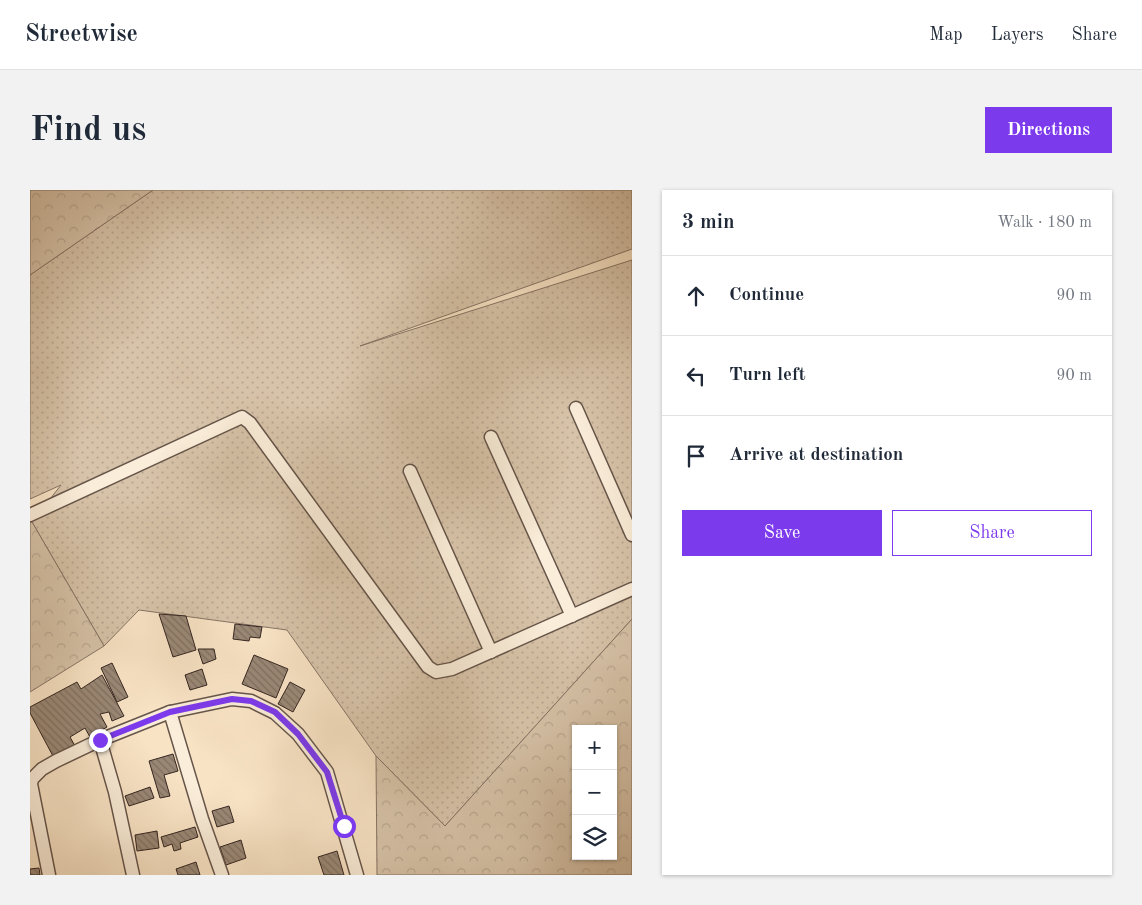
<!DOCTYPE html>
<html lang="en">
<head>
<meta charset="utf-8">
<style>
  :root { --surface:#fff; --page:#f2f2f3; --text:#1f2937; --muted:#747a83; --line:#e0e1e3; --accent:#7c3aed }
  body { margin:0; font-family:"Old Standard TT",serif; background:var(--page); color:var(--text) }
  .controls { position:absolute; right:15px; bottom:15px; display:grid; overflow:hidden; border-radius:0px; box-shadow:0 1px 4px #0004 }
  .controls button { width:45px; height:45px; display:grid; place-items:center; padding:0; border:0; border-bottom:1px solid var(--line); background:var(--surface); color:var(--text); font:25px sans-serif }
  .stop { position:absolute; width:15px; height:15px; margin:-11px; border:4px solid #7c3aed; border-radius:50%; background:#fff }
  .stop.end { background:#7c3aed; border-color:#fff; box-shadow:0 1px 5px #0008 }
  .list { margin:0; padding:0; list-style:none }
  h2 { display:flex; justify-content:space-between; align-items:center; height:65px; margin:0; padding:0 20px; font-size:21px }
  h2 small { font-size:16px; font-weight:400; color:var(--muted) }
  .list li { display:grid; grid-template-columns:32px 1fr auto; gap:15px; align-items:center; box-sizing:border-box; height:80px; padding:0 20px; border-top:1px solid var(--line) }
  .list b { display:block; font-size:19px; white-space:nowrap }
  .list em { font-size:16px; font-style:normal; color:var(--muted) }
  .actions { display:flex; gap:10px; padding:15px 20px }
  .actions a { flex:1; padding:11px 0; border:1px solid var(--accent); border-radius:0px; text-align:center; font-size:18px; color:var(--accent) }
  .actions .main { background:var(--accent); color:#fff }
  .icon { flex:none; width:28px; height:28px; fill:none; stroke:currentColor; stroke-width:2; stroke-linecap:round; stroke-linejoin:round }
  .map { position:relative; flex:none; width:602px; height:685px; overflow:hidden; border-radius:0px }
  header { display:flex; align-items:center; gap:30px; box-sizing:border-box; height:70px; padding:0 25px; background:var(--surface); border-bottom:1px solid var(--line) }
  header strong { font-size:24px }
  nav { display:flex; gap:28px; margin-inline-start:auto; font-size:18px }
  .intro { display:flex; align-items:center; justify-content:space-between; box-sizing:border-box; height:120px; padding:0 30px }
  h1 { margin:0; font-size:35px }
  .button { padding:12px 22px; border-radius:0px; background:var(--accent); color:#fff; font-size:18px; font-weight:700 }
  main { display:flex; gap:30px; padding:0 30px }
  aside { flex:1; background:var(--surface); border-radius:0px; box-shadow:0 1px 4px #0004 }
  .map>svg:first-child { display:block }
</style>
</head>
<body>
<header>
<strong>Streetwise</strong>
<nav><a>Map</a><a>Layers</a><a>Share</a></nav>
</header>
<div class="intro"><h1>Find us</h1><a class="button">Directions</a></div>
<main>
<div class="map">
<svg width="602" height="685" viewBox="0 0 602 685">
  <defs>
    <pattern id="grass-dots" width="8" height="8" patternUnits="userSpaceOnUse" patternTransform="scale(1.25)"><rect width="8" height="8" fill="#d7c3a9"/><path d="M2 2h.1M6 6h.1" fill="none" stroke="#b9a791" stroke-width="1.8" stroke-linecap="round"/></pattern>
    <pattern id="forest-crowns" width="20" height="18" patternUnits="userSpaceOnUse" patternTransform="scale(1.25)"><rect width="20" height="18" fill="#d7c3a9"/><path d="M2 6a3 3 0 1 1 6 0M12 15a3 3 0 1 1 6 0" fill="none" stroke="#b9a791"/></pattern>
    <pattern id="building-back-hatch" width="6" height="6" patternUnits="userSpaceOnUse" patternTransform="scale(1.25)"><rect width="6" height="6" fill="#9a8876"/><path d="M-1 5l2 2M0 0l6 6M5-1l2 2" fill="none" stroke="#7e6f60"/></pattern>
  </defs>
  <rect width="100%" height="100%" fill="#f8e3c5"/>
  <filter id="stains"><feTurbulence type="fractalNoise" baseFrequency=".004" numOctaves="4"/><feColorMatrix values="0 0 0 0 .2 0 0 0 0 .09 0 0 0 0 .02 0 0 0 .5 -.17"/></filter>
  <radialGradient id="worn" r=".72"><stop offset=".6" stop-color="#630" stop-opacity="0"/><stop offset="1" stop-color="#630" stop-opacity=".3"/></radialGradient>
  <polygon fill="url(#grass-dots)" stroke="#867465" points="123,0 602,0 602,59 330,156 602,70 602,429 415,636 346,566 257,440 109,420 74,456 2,332 31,295 0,309 0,85"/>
  <g fill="url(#forest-crowns)" stroke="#867465" fill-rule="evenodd">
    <polygon points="0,0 123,0 0,85"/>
    <polygon points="2,332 74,456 0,502 0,333"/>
    <path d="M602,429V685H347L346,566L415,636ZM546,539H583V666H546Z"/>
  </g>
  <g fill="url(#building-back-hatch)" stroke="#352621">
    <polygon points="129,424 156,426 166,460 143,467"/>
    <polygon points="205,434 232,437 230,448 220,447 219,451 203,449"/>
    <polygon points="168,459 184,459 186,469 173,474"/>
    <polygon points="224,465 258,479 246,508 212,494"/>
    <polygon points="82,473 98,507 87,512 71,478"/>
    <polygon points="172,479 177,495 160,500 155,485"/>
    <polygon points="72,485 94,526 82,531 79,522 70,524 77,537 60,547 55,538 40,547 45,556 24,568 0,523 0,517 47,492 51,499"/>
    <polygon points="260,492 275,500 263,522 248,514"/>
    <polygon points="143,564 148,581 134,585 140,606 130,608 119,571"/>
    <polygon points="120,597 124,608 99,616 95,606"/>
    <polygon points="199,616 204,632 187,637 182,621"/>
    <polygon points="165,637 168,647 150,653 151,659 144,661 142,654 134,657 131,647"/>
    <polygon points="127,641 129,658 107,661 105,645"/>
    <polygon points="211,650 216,668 196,675 190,657"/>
    <polygon points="307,661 314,685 294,685 288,667"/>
    <polygon points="166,672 170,685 148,685 146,679"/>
    <polygon points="9,678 10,685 0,685 0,679"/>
  </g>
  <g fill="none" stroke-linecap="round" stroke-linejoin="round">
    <g stroke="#66554a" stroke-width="15">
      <g id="minor">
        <polyline points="546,218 602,345"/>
        <polyline points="461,247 542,426"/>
        <polyline points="380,281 461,462"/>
        <polyline points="0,325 212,227 220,233 398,477 406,482 422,479 602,399"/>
        <polyline points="140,522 172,629 192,685"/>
        <polyline points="70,550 85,602 103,685"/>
        <polyline points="19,685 1,594 2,589 12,579 26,571 70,550 140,522 202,509 221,511 245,523 268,544 297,582 327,685"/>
      </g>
    </g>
    <use href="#minor" stroke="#faedd9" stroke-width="12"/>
  </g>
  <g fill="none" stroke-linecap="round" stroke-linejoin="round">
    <polyline stroke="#7c3aed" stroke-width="6" points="70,550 140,522 202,509 221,511 245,522 268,544 297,582 314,636"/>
  </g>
  <rect width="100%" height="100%" filter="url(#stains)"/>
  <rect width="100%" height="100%" fill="url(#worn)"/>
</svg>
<div class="controls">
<button>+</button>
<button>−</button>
<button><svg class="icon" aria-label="layers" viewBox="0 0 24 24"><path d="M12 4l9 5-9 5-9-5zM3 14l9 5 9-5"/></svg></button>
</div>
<div class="stop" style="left:314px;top:636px"></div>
<div class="stop end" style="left:70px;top:550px"></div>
</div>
<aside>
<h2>3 min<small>Walk · 180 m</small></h2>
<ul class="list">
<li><svg class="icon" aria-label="ahead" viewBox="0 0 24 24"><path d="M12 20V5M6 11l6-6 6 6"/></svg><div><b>Continue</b></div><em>90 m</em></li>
<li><svg class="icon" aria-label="left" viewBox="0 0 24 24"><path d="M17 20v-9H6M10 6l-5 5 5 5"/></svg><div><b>Turn left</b></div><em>90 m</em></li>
<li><svg class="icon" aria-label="arrive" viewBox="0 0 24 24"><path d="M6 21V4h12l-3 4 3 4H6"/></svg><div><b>Arrive at destination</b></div></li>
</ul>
<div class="actions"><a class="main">Save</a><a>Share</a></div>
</aside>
</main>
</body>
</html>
